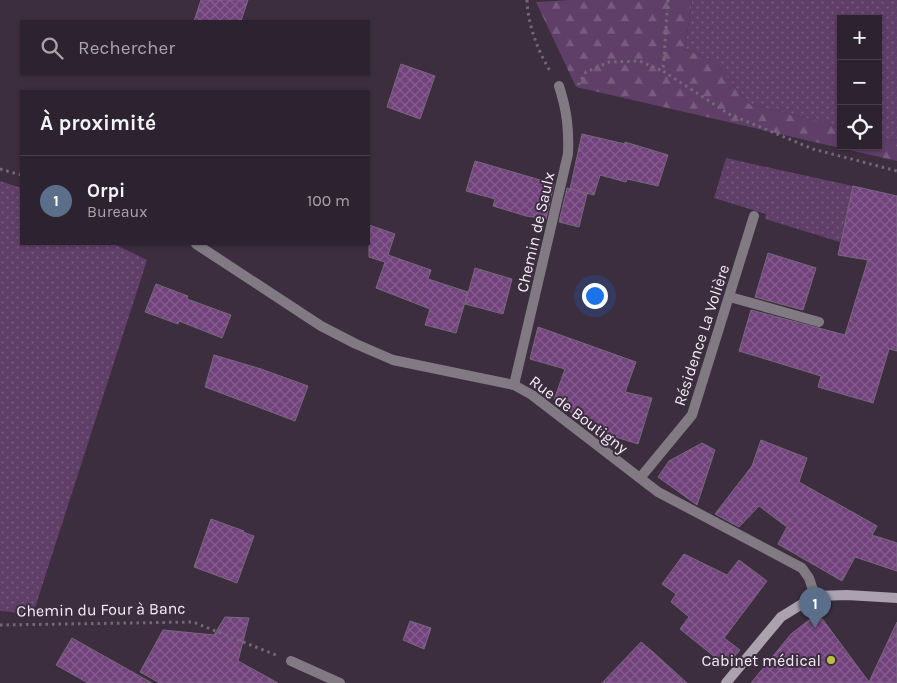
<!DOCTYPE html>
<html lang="fr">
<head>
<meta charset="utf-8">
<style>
  :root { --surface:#2d222f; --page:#392f3b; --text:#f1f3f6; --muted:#a7a4aa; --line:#483f4b; --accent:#1a73e8 }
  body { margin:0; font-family:Karla,sans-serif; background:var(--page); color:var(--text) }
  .controls { position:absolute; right:15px; top:15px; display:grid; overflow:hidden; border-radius:0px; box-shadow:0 1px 4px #0004 }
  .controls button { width:45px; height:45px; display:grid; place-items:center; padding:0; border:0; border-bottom:1px solid var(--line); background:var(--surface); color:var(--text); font:25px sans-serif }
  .you { position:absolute; left:594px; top:295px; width:18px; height:18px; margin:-12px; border:4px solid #fff; border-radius:50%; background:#1a73e8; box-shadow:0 0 0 8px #1a73e833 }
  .badge { display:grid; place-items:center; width:32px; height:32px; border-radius:50%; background:var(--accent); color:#fff; font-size:16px; font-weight:700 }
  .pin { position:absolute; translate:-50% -41px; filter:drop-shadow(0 1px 2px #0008) }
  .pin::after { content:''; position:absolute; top:26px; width:18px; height:15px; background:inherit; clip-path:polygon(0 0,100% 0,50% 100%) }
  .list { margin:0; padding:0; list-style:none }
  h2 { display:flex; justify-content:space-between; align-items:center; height:65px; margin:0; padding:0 20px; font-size:21px }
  h2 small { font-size:16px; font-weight:400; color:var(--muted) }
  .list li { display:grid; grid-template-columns:32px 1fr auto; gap:15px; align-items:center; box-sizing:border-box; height:90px; padding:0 20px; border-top:1px solid var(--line) }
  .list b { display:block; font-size:19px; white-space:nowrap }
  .list p { margin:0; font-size:16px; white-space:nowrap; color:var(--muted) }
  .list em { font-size:16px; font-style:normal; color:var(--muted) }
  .icon { flex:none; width:28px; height:28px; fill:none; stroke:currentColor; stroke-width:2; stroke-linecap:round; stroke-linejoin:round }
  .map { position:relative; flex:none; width:897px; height:683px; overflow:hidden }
  .search { position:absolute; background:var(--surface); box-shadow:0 1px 4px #0004; left:20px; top:20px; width:350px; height:55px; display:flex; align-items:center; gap:12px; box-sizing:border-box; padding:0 18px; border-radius:0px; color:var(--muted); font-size:19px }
  .panel { position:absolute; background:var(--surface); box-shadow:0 1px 4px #0004; left:20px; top:90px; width:350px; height:155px; border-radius:0px }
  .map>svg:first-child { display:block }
</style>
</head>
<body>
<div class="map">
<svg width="897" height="683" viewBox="0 0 897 683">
  <defs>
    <pattern id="grass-dots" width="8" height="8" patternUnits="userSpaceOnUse" patternTransform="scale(1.25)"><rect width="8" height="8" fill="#5f3e67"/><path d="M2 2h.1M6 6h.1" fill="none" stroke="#775a7e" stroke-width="1.8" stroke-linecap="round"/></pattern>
    <pattern id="forest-firs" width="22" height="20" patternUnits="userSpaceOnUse" patternTransform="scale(1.25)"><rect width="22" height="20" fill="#5f3e67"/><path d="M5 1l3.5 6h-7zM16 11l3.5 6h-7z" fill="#775a7e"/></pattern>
    <pattern id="building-cross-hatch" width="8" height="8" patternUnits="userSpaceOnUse" patternTransform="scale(1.25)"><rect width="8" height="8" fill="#71427c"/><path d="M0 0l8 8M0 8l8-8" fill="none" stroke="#865d8f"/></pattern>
  </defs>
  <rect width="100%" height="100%" fill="#3c2e3f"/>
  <g fill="url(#grass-dots)">
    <polygon points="692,0 897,0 897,141 878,136 878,19 841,19 841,127 749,104 715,62 685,49"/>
    <polygon points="726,158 853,186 840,242 765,219 766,214 714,198"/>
    <polygon points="0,181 21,188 21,244 116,244 116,245 147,260 33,614 0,611"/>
  </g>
  <polygon fill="url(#forest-firs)" points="572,0 692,0 685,49 715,62 749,104 841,127 841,146 878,146 878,136 897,141 897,161 576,87 536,2"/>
  <g fill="url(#building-cross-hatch)" stroke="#77687b">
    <polygon points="201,0 248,0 241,21 194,21"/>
    <polygon points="401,64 435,76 420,119 387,107"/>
    <polygon points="582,134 625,144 625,142 668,155 658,186 627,179 626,182 600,175 594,195 570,189"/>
    <polygon points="475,161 554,184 546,219 526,216 493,206 495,199 466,191"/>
    <polygon points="853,186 897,196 897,351 889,349 873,403 818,387 821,376 739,351 751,310 845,335 868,260 838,255"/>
    <polygon points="567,188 587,194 579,227 559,222"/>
    <polygon points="369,225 395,234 388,255 431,270 428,279 468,292 456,333 425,325 430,309 376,288 385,262 369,257"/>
    <polygon points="768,253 816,268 803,310 755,297"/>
    <polygon points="475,268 512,279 503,314 465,304"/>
    <polygon points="156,284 188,296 187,299 231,315 222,338 179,321 178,324 145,312"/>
    <polygon points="538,327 636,362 625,392 652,398 638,444 597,431 554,400 565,369 530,359"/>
    <polygon points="214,355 261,369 308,386 295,421 205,387"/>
    <polygon points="761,440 807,458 799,482 877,526 872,535 897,543 897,571 855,557 842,581 778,544 787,527 759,506 739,527 715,514 752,466"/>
    <polygon points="702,443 715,450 697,505 658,477 669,461"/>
    <polygon points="211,519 244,531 243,532 254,536 237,583 194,567"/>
    <polygon points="684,554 727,575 739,560 767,581 724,638 740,650 726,666 680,629 689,617 671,602 676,594 662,584"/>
    <polygon points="818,613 869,682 897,622 897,683 751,683 791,634"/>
    <polygon points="225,617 249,618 238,661 278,683 160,683 140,672 163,630 214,635"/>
    <polygon points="410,621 431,628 424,649 403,640"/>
    <polygon points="72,638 152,683 88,683 56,665"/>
    <polygon points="641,642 653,652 687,683 602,683"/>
  </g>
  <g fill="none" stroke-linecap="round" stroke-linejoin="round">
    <g stroke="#746877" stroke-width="3" stroke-dasharray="2.5 4" stroke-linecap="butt">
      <path d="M527,0C528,25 537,49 550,71"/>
      <polyline points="668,0 663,71 729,114 813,149 897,171"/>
      <polyline points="578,85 586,72 609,62 639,61 663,71"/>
      <polyline points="0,169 21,175"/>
      <polyline points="0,625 193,622 276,655"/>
    </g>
    <g stroke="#817a83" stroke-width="10">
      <polyline points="730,297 819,322"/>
      <polyline points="291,661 340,683"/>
    </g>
    <g stroke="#817a83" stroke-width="10">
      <polyline points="196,244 321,326 356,344 393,360 514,385 532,395 658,492 802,568 809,578 815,596"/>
      <path d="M514,385L568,154C569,129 567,111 559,86"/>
      <polyline points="640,478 692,415 754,216"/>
    </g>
    <polyline stroke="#aca1af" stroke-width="10" points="726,683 781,617 815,596 847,595 897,598"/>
  </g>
  <circle fill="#bebf42" stroke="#3c2e3f" stroke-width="2" cx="831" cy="660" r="5"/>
  <g text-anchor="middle" stroke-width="4" stroke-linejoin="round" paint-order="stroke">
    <g font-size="16" fill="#f5ecf7" stroke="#3c2e3f">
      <text transform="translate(535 232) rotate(-77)" y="6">Chemin de Saulx</text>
      <text transform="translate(701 335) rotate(-72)" y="6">Résidence La Volière</text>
      <text transform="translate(579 414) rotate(37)" y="6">Rue de Boutigny</text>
      <text transform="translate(101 609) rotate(-1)" y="6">Chemin du Four à Banc</text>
    </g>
    <g font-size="16" fill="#f5ecf7" stroke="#3c2e3f" text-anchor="end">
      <text x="821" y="666">Cabinet médical</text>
    </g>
  </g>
</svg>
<div class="controls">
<button>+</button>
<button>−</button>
<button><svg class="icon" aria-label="locate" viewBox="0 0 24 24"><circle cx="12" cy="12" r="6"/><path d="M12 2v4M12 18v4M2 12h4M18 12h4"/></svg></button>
</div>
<div class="you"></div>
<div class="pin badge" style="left:815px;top:628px;background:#5c6f8a">1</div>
<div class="search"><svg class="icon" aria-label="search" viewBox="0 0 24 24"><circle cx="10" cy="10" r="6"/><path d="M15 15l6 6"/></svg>Rechercher</div>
<section class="panel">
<h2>À proximité<small></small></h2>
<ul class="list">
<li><span class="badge" style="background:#5c6f8a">1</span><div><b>Orpi</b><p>Bureaux</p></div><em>100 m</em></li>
</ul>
</section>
</div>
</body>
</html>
